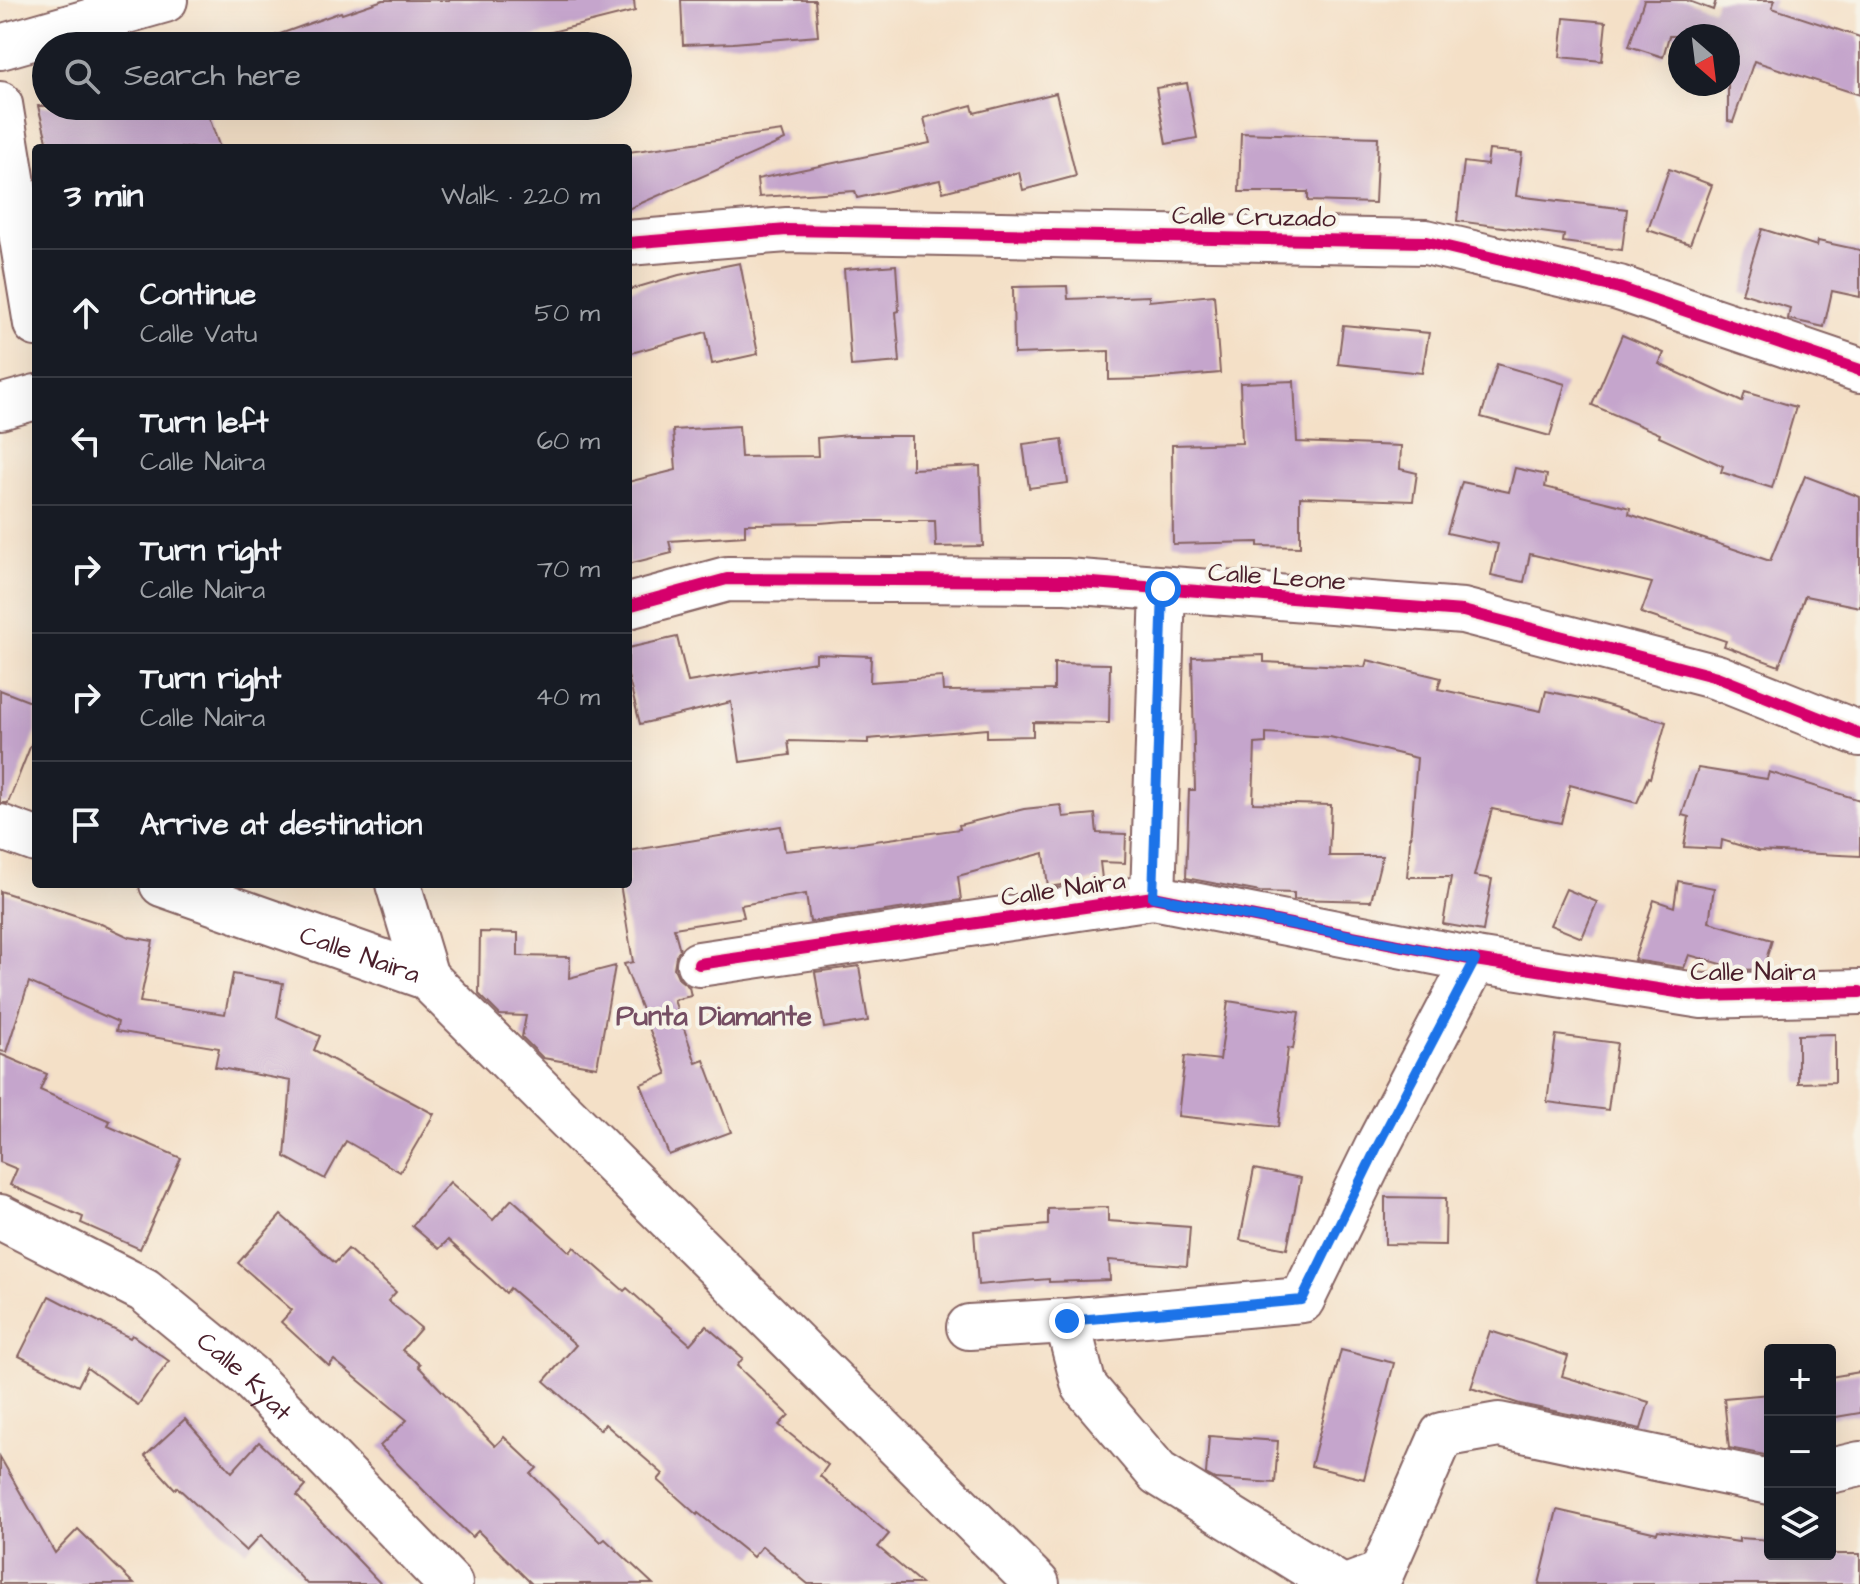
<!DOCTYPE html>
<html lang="en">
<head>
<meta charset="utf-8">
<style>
  :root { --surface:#171b24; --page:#20242c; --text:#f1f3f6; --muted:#9ea1a6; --line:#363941 }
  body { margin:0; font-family:"Architects Daughter",sans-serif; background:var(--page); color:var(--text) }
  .controls { position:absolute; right:24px; bottom:24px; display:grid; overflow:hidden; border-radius:8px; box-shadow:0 8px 32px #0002 }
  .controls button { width:72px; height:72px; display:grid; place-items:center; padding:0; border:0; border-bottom:2px solid var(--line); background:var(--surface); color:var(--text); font:40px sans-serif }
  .compass { position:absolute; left:1668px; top:24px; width:72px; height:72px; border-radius:50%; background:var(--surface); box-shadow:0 8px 32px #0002; rotate:152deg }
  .stop { position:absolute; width:24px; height:24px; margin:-18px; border:6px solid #1a73e8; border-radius:50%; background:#fff }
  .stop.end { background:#1a73e8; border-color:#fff; box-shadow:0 2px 8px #0008 }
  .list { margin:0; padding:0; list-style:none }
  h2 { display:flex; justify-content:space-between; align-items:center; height:104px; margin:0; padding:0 32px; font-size:34px }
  h2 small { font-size:26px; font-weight:400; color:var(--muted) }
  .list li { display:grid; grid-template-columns:52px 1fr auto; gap:24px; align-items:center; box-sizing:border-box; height:128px; padding:0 32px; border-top:2px solid var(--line) }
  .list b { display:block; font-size:30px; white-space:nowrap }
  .list p { margin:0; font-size:26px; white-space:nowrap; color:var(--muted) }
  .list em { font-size:26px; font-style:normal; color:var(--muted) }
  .icon { flex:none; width:44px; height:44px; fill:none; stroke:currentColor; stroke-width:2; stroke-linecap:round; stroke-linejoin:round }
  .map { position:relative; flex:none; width:1860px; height:1584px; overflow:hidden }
  .search { position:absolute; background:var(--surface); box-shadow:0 8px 32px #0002; left:32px; top:32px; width:600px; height:88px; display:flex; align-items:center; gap:20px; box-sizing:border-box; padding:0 28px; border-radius:44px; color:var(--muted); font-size:30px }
  .panel { position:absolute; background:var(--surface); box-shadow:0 8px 32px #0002; left:32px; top:144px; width:600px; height:744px; border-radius:8px }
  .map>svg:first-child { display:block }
</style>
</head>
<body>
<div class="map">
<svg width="1860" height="1584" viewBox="0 0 1860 1584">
  <rect width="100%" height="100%" fill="#f7f3e8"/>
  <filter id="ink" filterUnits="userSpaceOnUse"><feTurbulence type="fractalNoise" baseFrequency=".0125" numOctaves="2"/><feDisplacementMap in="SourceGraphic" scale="16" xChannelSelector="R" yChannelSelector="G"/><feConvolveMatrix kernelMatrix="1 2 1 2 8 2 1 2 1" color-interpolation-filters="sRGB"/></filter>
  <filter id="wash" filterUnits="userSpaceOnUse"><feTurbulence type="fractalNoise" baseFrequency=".006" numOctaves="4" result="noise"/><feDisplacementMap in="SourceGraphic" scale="32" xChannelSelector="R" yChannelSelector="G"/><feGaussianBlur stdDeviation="1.8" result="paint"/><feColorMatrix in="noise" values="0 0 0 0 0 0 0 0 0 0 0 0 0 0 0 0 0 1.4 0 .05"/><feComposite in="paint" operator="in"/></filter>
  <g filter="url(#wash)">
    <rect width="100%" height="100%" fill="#f4e0c7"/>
    <g id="blocks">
      <g fill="#c5a5cc">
        <polygon points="383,0 634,0 635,11 496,46 259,46 258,42 341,12 342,14"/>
        <polygon points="681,0 815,0 818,36 733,43 683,45"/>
        <polygon points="1644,0 1686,0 1713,10 1716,0 1775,0 1772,8 1860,37 1860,95 1754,61 1733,122 1728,121 1728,36 1669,36 1663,57 1629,46"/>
        <polygon points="1564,18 1606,22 1602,61 1560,57"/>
        <polygon points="1187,83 1197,138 1166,144 1156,88"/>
        <polygon points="1056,93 1076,176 1023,190 1019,172 943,192 940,180 857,198 855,191 759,197 757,179 930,143 924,118 972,105 974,113"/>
        <polygon points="38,106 205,106 220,148 49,148"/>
        <polygon points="782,131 785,140 628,209 628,152"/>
        <polygon points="1241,133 1378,137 1375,203 1308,201 1308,192 1239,192"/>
        <polygon points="1489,150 1522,153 1516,196 1627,209 1622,250 1563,242 1564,235 1457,221 1464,162 1487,165"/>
        <polygon points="1669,169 1712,185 1690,244 1648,230"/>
        <polygon points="1762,229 1817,246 1818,241 1860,250 1860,297 1832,291 1824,327 1788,319 1790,308 1742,293"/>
        <polygon points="740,263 758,354 712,364 706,332 628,354 628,290 679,275"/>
        <polygon points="896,265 899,311 896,312 900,362 851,366 844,269"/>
        <polygon points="1067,286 1068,299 1149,296 1149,301 1214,295 1220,373 1150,379 1109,380 1109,351 1014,354 1013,287"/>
        <polygon points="1343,325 1429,333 1422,373 1338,364"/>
        <polygon points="1622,335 1664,353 1659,364 1742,402 1745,392 1796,407 1772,488 1721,472 1723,466 1659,437 1660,434 1592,405"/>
        <polygon points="1497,364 1565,384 1550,436 1481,417"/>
        <polygon points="1294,381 1297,442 1401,446 1400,469 1417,473 1413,501 1300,497 1300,547 1258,546 1258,542 1173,544 1172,445 1242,443 1240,383"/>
        <polygon points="739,426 741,457 818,456 817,438 849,435 849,436 912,436 912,469 980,466 983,546 936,547 935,521 846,521 820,523 745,524 745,536 669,541 672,553 628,564 628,482 676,470 673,430"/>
        <polygon points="1062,439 1068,483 1029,488 1023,444"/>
        <polygon points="1515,468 1547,475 1545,487 1630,508 1629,514 1770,561 1805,476 1860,497 1860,607 1805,596 1779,666 1724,646 1726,641 1641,613 1652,583 1530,554 1524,582 1491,575 1498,544 1447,533 1462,482 1509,492"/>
        <polygon points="677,637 688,682 816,662 816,654 871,656 870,682 942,677 943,691 1054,690 1054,663 1110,664 1109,723 1033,722 1033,736 987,737 987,729 868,739 868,743 788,741 790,755 740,762 731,702 640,724 628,676 628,648"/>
        <polygon points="1264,655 1264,662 1365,667 1367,660 1441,678 1438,689 1541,711 1546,691 1589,700 1666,722 1650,778 1648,777 1637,803 1570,785 1561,823 1492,809 1474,876 1492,879 1483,931 1443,924 1451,877 1407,877 1417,758 1330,737 1266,733 1266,743 1255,744 1253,803 1331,805 1329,856 1382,856 1371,901 1294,899 1294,893 1260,892 1186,878 1189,790 1195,790 1192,657"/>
        <polygon points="0,690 36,704 36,732 8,803 0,803"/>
        <polygon points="1698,768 1767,779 1769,772 1860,800 1860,856 1758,851 1722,840 1721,849 1684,847 1689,817 1682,815"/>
        <polygon points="1061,805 1063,817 1095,814 1097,833 1126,834 1125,863 1100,862 1102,879 1048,887 1044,853 958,876 961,900 810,922 806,894 741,905 744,917 674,928 680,950 676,956 674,968 679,979 689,987 691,996 674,1000 696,1063 704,1060 731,1132 669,1155 641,1084 667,1074 624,964 633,962 620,884 628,884 628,851 781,826 785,851 854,844 960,829 959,825 1024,809"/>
        <polygon points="1678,881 1714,888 1709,922 1772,940 1763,969 1743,970 1689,955 1684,968 1634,960 1654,900 1674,907"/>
        <polygon points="1566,889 1597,902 1582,938 1550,925"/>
        <polygon points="0,891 99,923 129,937 153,941 140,1002 225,1014 233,974 283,983 277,1017 320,1036 314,1050 434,1114 400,1172 346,1141 325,1179 285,1157 291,1081 215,1067 219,1048 116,1031 118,1022 29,982 6,1052 0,1051"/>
        <polygon points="480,932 518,933 518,956 570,957 569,978 615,966 597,1067 543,1058 522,1037 526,1016 500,1015 479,994"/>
        <polygon points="859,966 868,1021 824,1028 815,972"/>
        <polygon points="1228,1001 1299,1012 1293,1049 1288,1048 1278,1127 1178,1116 1185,1056 1220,1060"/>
        <polygon points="1835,1034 1835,1082 1798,1083 1798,1035"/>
        <polygon points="1556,1035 1617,1043 1608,1110 1547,1102"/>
        <polygon points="0,1054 47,1074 40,1090 110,1121 108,1126 181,1158 140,1249 81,1223 83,1217 10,1185 17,1169 0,1162"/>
        <polygon points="1254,1169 1301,1178 1287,1249 1240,1240"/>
        <polygon points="450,1182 493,1220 512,1199 570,1252 574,1247 624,1291 627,1288 690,1344 706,1326 743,1358 737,1366 789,1415 779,1425 828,1465 820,1476 889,1534 878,1547 922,1584 808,1584 762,1546 753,1557 698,1513 697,1515 658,1480 663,1474 605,1424 600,1430 544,1381 576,1345 510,1288 506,1293 448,1240 439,1249 412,1226"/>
        <polygon points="1385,1197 1446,1198 1445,1245 1385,1244"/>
        <polygon points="1108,1207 1108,1221 1190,1227 1187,1266 1109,1260 1110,1280 1049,1282 1049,1279 978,1285 974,1231 1048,1225 1048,1209"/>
        <polygon points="281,1215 335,1263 348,1249 396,1292 388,1301 421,1328 402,1350 420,1364 418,1366 495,1446 504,1437 537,1468 531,1474 601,1542 605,1539 653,1584 532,1584 478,1531 472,1537 433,1500 380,1446 407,1420 334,1360 329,1366 281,1322 292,1310 238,1263"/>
        <polygon points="49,1296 130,1338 132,1335 169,1361 138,1405 87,1368 78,1386 19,1356"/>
        <polygon points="1490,1331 1568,1356 1562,1376 1649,1402 1641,1429 1520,1404 1471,1388"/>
        <polygon points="1341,1350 1394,1363 1364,1479 1311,1466"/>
        <polygon points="1860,1372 1860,1413 1830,1418 1830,1377"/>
        <polygon points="1770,1394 1770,1456 1729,1448 1724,1398"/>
        <polygon points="185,1419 232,1472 259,1442 306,1486 297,1496 381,1584 307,1584 261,1535 246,1551 177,1487 175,1489 145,1456"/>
        <polygon points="1209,1436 1278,1441 1275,1483 1215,1479 1206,1474"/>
        <polygon points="0,1457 55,1553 78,1529 134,1584 0,1584"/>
        <polygon points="1557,1510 1657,1533 1658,1530 1739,1542 1739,1538 1770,1540 1770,1554 1860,1554 1860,1584 1539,1584"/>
      </g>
    </g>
  </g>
  <g filter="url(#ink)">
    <use href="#blocks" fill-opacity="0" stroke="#866362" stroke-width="2"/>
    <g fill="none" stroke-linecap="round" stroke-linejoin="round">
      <g stroke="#866362" stroke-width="48">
        <g id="minor">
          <polyline points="0,47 165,0"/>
          <polyline points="0,104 36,324"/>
          <polyline points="628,243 787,230 1426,242 1619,288 1860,370"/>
          <polyline points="0,407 36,397"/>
          <polyline points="628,606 727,579 1066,581 1463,611 1717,677 1860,734"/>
          <polyline points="0,827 36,840"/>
          <path id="s1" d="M162,884L426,977L1037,1584"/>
          <polyline points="398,884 426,977"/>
          <polyline points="1153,897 1163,589"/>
          <polyline points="699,964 1153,897 1475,960 1702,996 1860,992"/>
          <path id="s2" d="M0,1217L144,1290L249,1376L450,1584"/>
          <polyline points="1067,1321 1084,1386 1158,1473 1337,1584"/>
          <polyline points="969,1327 1067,1321 1302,1300 1377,1147 1475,960"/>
          <polyline points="1830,1471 1860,1464"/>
          <polyline points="1354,1584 1381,1574 1442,1435 1499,1425 1770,1482"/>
        </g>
      </g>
      <use href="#minor" stroke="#fff" stroke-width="44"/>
      <g stroke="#f7f3e8" stroke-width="17">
        <g id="cycleway">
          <polyline points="628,243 787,230 1426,242 1619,288 1860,370"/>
          <polyline points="628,606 727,579 1066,581 1463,611 1717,677 1860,734"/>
          <polyline points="699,964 1153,897 1475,960 1702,996 1860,992"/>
        </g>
      </g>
      <use href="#cycleway" stroke="#d6006c" stroke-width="12"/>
    </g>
  </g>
  <g fill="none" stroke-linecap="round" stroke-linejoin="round" filter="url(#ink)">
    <polyline stroke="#1a73e8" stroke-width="10" points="1067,1321 1302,1300 1377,1147 1475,960 1153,897 1163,589"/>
  </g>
  <g text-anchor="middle" stroke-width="8" stroke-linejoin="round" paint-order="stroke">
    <g font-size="26" fill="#4a1f2b" stroke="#f7f3e8">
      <text transform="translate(1254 216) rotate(1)" y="9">Calle Cruzado</text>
      <text transform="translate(1277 576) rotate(4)" y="9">Calle Leone</text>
      <text transform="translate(1063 888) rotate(-8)" y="9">Calle Naira</text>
      <text dy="9" stroke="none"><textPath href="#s1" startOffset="210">Calle Naira</textPath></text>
      <text x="1753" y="980">Calle Naira</text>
      <text dy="9" stroke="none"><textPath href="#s2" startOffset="294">Calle Kyat</textPath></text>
    </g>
    <g font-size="28" font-weight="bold" fill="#754e63" stroke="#f7f3e8">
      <text x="714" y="1025">Punta Diamante</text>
    </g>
  </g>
</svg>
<div class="controls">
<button>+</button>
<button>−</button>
<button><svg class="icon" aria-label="layers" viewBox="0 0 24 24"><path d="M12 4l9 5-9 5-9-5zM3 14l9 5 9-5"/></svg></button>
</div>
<svg class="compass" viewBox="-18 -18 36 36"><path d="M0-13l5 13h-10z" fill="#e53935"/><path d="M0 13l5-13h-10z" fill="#9ea1a6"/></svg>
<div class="stop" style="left:1163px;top:589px"></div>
<div class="stop end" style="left:1067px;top:1321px"></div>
<div class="search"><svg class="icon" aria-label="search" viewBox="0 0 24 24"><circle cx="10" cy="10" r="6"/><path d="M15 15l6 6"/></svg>Search here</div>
<section class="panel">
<h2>3 min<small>Walk · 220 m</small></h2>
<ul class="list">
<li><svg class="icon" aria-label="ahead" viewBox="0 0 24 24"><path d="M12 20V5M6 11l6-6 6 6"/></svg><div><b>Continue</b><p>Calle Vatu</p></div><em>50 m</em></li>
<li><svg class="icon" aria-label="left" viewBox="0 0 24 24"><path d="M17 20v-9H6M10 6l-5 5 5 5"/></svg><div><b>Turn left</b><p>Calle Naira</p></div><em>60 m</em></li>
<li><svg class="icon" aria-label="right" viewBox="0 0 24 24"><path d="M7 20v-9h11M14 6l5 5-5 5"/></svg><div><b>Turn right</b><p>Calle Naira</p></div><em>70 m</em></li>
<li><svg class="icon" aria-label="right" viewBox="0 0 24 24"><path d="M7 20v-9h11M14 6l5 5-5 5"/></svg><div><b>Turn right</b><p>Calle Naira</p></div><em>40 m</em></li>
<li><svg class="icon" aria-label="arrive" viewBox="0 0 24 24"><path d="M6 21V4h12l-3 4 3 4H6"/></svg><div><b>Arrive at destination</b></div></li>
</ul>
</section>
</div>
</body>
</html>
